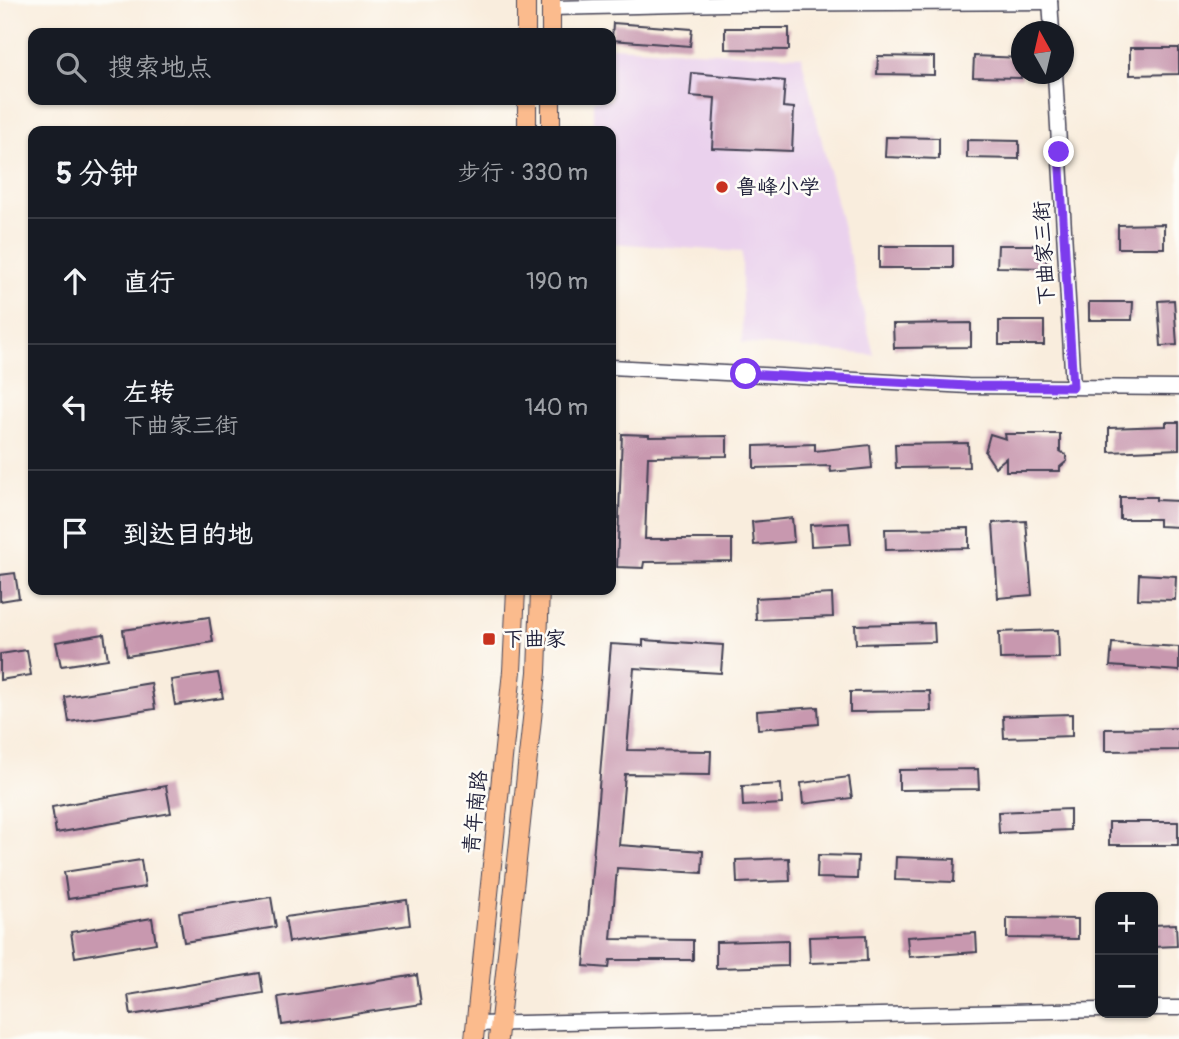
<!DOCTYPE html>
<html lang="zh">
<head>
<meta charset="utf-8">
<style>
  :root { --surface:#171b24; --page:#242831; --text:#f1f3f6; --muted:#9ea1a6; --line:#363941 }
  body { margin:0; font-family:Pangolin,"LXGW WenKai TC",sans-serif; background:var(--page); color:var(--text) }
  .controls { position:absolute; right:21px; bottom:21px; display:grid; overflow:hidden; border-radius:14px; box-shadow:0 2px 5px #0004 }
  .controls button { width:63px; height:63px; display:grid; place-items:center; padding:0; border:0; border-bottom:2px solid var(--line); background:var(--surface); color:var(--text); font:35px sans-serif }
  .compass { position:absolute; left:1011px; top:21px; width:63px; height:63px; border-radius:50%; background:var(--surface); box-shadow:0 2px 5px #0004; rotate:352deg }
  .stop { position:absolute; width:21px; height:21px; margin:-16px; border:5px solid #7c3aed; border-radius:50%; background:#fff }
  .stop.end { background:#7c3aed; border-color:#fff; box-shadow:0 2px 7px #0008 }
  .list { margin:0; padding:0; list-style:none }
  h2 { display:flex; justify-content:space-between; align-items:center; height:91px; margin:0; padding:0 28px; font-size:30px }
  h2 small { font-size:23px; font-weight:400; color:var(--muted) }
  .list li { display:grid; grid-template-columns:46px 1fr auto; gap:21px; align-items:center; box-sizing:border-box; height:126px; padding:0 28px; border-top:2px solid var(--line) }
  .list b { display:block; font-size:26px; white-space:nowrap }
  .list p { margin:0; font-size:23px; white-space:nowrap; color:var(--muted) }
  .list em { font-size:23px; font-style:normal; color:var(--muted) }
  .icon { flex:none; width:38px; height:38px; fill:none; stroke:currentColor; stroke-width:2; stroke-linecap:round; stroke-linejoin:round }
  .map { position:relative; flex:none; width:1179px; height:1039px; overflow:hidden }
  .search { position:absolute; background:var(--surface); box-shadow:0 2px 5px #0004; left:28px; top:28px; width:588px; height:77px; display:flex; align-items:center; gap:18px; box-sizing:border-box; padding:0 24px; border-radius:14px; color:var(--muted); font-size:26px }
  .panel { position:absolute; background:var(--surface); box-shadow:0 2px 5px #0004; left:28px; top:126px; width:588px; height:469px; border-radius:14px }
  .map>svg:first-child { display:block }
</style>
</head>
<body>
<div class="map">
<svg width="1179" height="1039" viewBox="0 0 1179 1039">
  <rect width="100%" height="100%" fill="#fdfcf7"/>
  <filter id="ink" filterUnits="userSpaceOnUse"><feTurbulence type="fractalNoise" baseFrequency=".0143" numOctaves="2"/><feDisplacementMap in="SourceGraphic" scale="14" xChannelSelector="R" yChannelSelector="G"/><feConvolveMatrix kernelMatrix="1 2 1 2 8 2 1 2 1" color-interpolation-filters="sRGB"/></filter>
  <filter id="wash" filterUnits="userSpaceOnUse"><feTurbulence type="fractalNoise" baseFrequency=".00686" numOctaves="4" result="noise"/><feDisplacementMap in="SourceGraphic" scale="28" xChannelSelector="R" yChannelSelector="G"/><feGaussianBlur stdDeviation="1.57" result="paint"/><feColorMatrix in="noise" values="0 0 0 0 0 0 0 0 0 0 0 0 0 0 0 0 0 1.4 0 .05"/><feComposite in="paint" operator="in"/></filter>
  <g filter="url(#wash)">
    <rect width="100%" height="100%" fill="#f9eddd"/>
    <polygon fill="#ead1ed" points="611,47 801,56 874,355 742,343 742,252 611,243 611,131 593,131 593,100 611,100"/>
    <g id="blocks">
      <g fill="#c898af">
        <polygon points="613,23 692,29 690,46 612,40"/>
        <polygon points="725,28 789,28 789,50 725,49"/>
        <polygon points="1130,48 1179,48 1179,74 1130,75"/>
        <polygon points="878,56 934,57 934,75 877,74"/>
        <polygon points="974,56 1021,58 1021,78 973,77"/>
        <polygon points="692,73 785,81 783,107 794,108 792,151 712,148 715,98 690,96"/>
        <polygon points="886,137 939,138 939,159 885,157"/>
        <polygon points="967,140 1019,141 1019,159 967,158"/>
        <polygon points="1164,224 1164,248 1118,248 1118,225"/>
        <polygon points="998,245 1046,245 1046,268 997,267"/>
        <rect x="879" y="246" width="74" height="22"/>
        <polygon points="1174,300 1177,345 1161,346 1158,301"/>
        <polygon points="1089,302 1133,302 1132,320 1089,320"/>
        <rect x="999" y="321" width="45" height="24"/>
        <polygon points="971,323 971,347 894,348 893,324"/>
        <polygon points="1166,422 1179,422 1179,449 1109,452 1109,428 1166,426"/>
        <polygon points="622,434 649,435 649,437 727,436 727,456 648,457 645,539 732,539 732,561 644,562 643,568 617,567"/>
        <polygon points="990,434 1006,439 1005,434 1060,434 1060,451 1066,455 1067,461 1060,467 1060,471 1006,471 1006,458 995,467 985,452"/>
        <polygon points="968,443 969,467 896,468 895,444"/>
        <polygon points="815,444 815,451 870,445 872,468 831,472 830,466 754,468 754,446"/>
        <polygon points="1120,497 1156,497 1156,500 1179,501 1179,527 1159,526 1159,519 1120,519"/>
        <polygon points="792,518 794,542 754,545 752,522"/>
        <polygon points="1026,521 1032,595 998,598 993,523"/>
        <polygon points="849,523 851,544 811,546 810,525"/>
        <polygon points="969,528 969,548 886,550 885,529"/>
        <polygon points="15,573 19,598 0,601 0,575"/>
        <polygon points="1139,574 1176,576 1175,600 1138,599"/>
        <polygon points="832,594 833,617 756,620 755,598"/>
        <polygon points="209,617 213,642 127,656 123,630"/>
        <polygon points="934,623 935,642 856,644 855,625"/>
        <polygon points="1058,630 1059,658 1000,659 999,632"/>
        <polygon points="104,634 108,659 61,666 56,642"/>
        <polygon points="643,640 723,645 721,673 634,668 627,750 711,751 710,775 625,774 619,845 703,851 702,873 617,868 611,939 693,940 693,960 610,960 609,968 584,966 611,644 643,646"/>
        <polygon points="1112,643 1179,647 1179,671 1110,666"/>
        <polygon points="27,650 31,675 0,680 0,654"/>
        <polygon points="218,673 223,698 175,705 171,680"/>
        <polygon points="151,683 155,709 69,722 65,697"/>
        <polygon points="930,691 931,711 850,712 850,692"/>
        <polygon points="818,707 819,724 758,729 757,711"/>
        <polygon points="1072,714 1072,736 1004,738 1003,716"/>
        <polygon points="1179,728 1179,750 1105,751 1105,729"/>
        <polygon points="978,769 979,789 899,790 899,770"/>
        <polygon points="849,777 852,798 803,804 801,783"/>
        <polygon points="781,784 782,804 743,806 742,786"/>
        <polygon points="166,786 171,813 56,833 52,807"/>
        <polygon points="1070,809 1070,830 999,833 998,812"/>
        <rect x="1109" y="822" width="69" height="23"/>
        <polygon points="818,855 858,856 857,879 817,878"/>
        <polygon points="896,857 955,859 954,882 895,880"/>
        <polygon points="789,858 790,881 737,883 736,860"/>
        <polygon points="141,860 145,887 68,899 64,872"/>
        <polygon points="271,897 276,927 184,942 179,912"/>
        <polygon points="407,900 410,925 289,942 285,917"/>
        <polygon points="152,918 156,943 75,957 71,932"/>
        <polygon points="1007,918 1078,919 1078,939 1007,938"/>
        <polygon points="1176,924 1177,946 1153,947 1153,925"/>
        <polygon points="976,933 977,952 909,957 907,937"/>
        <polygon points="866,935 867,961 810,963 809,937"/>
        <polygon points="788,940 788,966 716,968 716,942"/>
        <polygon points="260,973 263,993 131,1015 128,995"/>
        <polygon points="417,975 421,1004 282,1025 278,997"/>
      </g>
    </g>
  </g>
  <g filter="url(#ink)">
    <use href="#blocks" fill-opacity="0" stroke="#424053" stroke-width="2"/>
    <g fill="none" stroke-linecap="round" stroke-linejoin="round">
      <g stroke="#424053" stroke-width="17">
        <g id="minor">
          <polyline points="1050,0 1052,32"/>
          <polyline points="551,8 723,4 1050,2"/>
          <polyline points="1055,74 1073,387"/>
          <polyline points="611,367 968,386 1179,388"/>
          <polyline points="1153,1008 1179,1008"/>
          <polyline points="476,1024 1100,1010"/>
        </g>
      </g>
      <g stroke="#424053" stroke-width="20">
        <g id="major">
          <polyline points="526,33 526,0"/>
          <polyline points="551,33 551,0"/>
          <polyline points="527,100 527,131"/>
          <polyline points="551,131 551,100"/>
          <polyline points="474,1039 512,671 516,590"/>
          <polyline points="498,1039 537,672 540,590"/>
        </g>
      </g>
      <use href="#minor" stroke="#fff" stroke-width="14"/>
      <use href="#major" stroke="#fbbb8d" stroke-width="18"/>
    </g>
  </g>
  <g fill="none" stroke-linecap="round" stroke-linejoin="round" filter="url(#ink)">
    <polyline stroke="#7c3aed" stroke-width="9" points="746,374 968,386 1073,387 1059,152"/>
  </g>
  <g fill="#c8321e" stroke="#fdfcf7" stroke-width="2.5">
    <circle cx="722" cy="187" r="7"/>
    <rect x="482" y="632" width="14" height="14" rx="3.5"/>
  </g>
  <g text-anchor="middle" stroke-width="5" stroke-linejoin="round" paint-order="stroke">
    <g font-size="21" fill="#22223b" stroke="#fdfcf7" text-anchor="start">
      <text x="736" y="194">鲁峰小学</text>
      <text x="503" y="646">下曲家</text>
    </g>
    <g font-size="21" fill="#22223b" stroke="#fdfcf7">
      <text transform="translate(1044 253) rotate(-93)" y="7">下曲家三街</text>
      <text transform="translate(475 812) rotate(-84)" y="7">青年南路</text>
    </g>
  </g>
</svg>
<div class="controls">
<button>+</button>
<button>−</button>
</div>
<svg class="compass" viewBox="-18 -18 36 36"><path d="M0-13l5 13h-10z" fill="#e53935"/><path d="M0 13l5-13h-10z" fill="#9ea1a6"/></svg>
<div class="stop" style="left:746px;top:374px"></div>
<div class="stop end" style="left:1059px;top:152px"></div>
<div class="search"><svg class="icon" aria-label="search" viewBox="0 0 24 24"><circle cx="10" cy="10" r="6"/><path d="M15 15l6 6"/></svg>搜索地点</div>
<section class="panel">
<h2>5 分钟<small>步行 · 330 m</small></h2>
<ul class="list">
<li><svg class="icon" aria-label="ahead" viewBox="0 0 24 24"><path d="M12 20V5M6 11l6-6 6 6"/></svg><div><b>直行</b></div><em>190 m</em></li>
<li><svg class="icon" aria-label="left" viewBox="0 0 24 24"><path d="M17 20v-9H6M10 6l-5 5 5 5"/></svg><div><b>左转</b><p>下曲家三街</p></div><em>140 m</em></li>
<li><svg class="icon" aria-label="arrive" viewBox="0 0 24 24"><path d="M6 21V4h12l-3 4 3 4H6"/></svg><div><b>到达目的地</b></div></li>
</ul>
</section>
</div>
</body>
</html>
